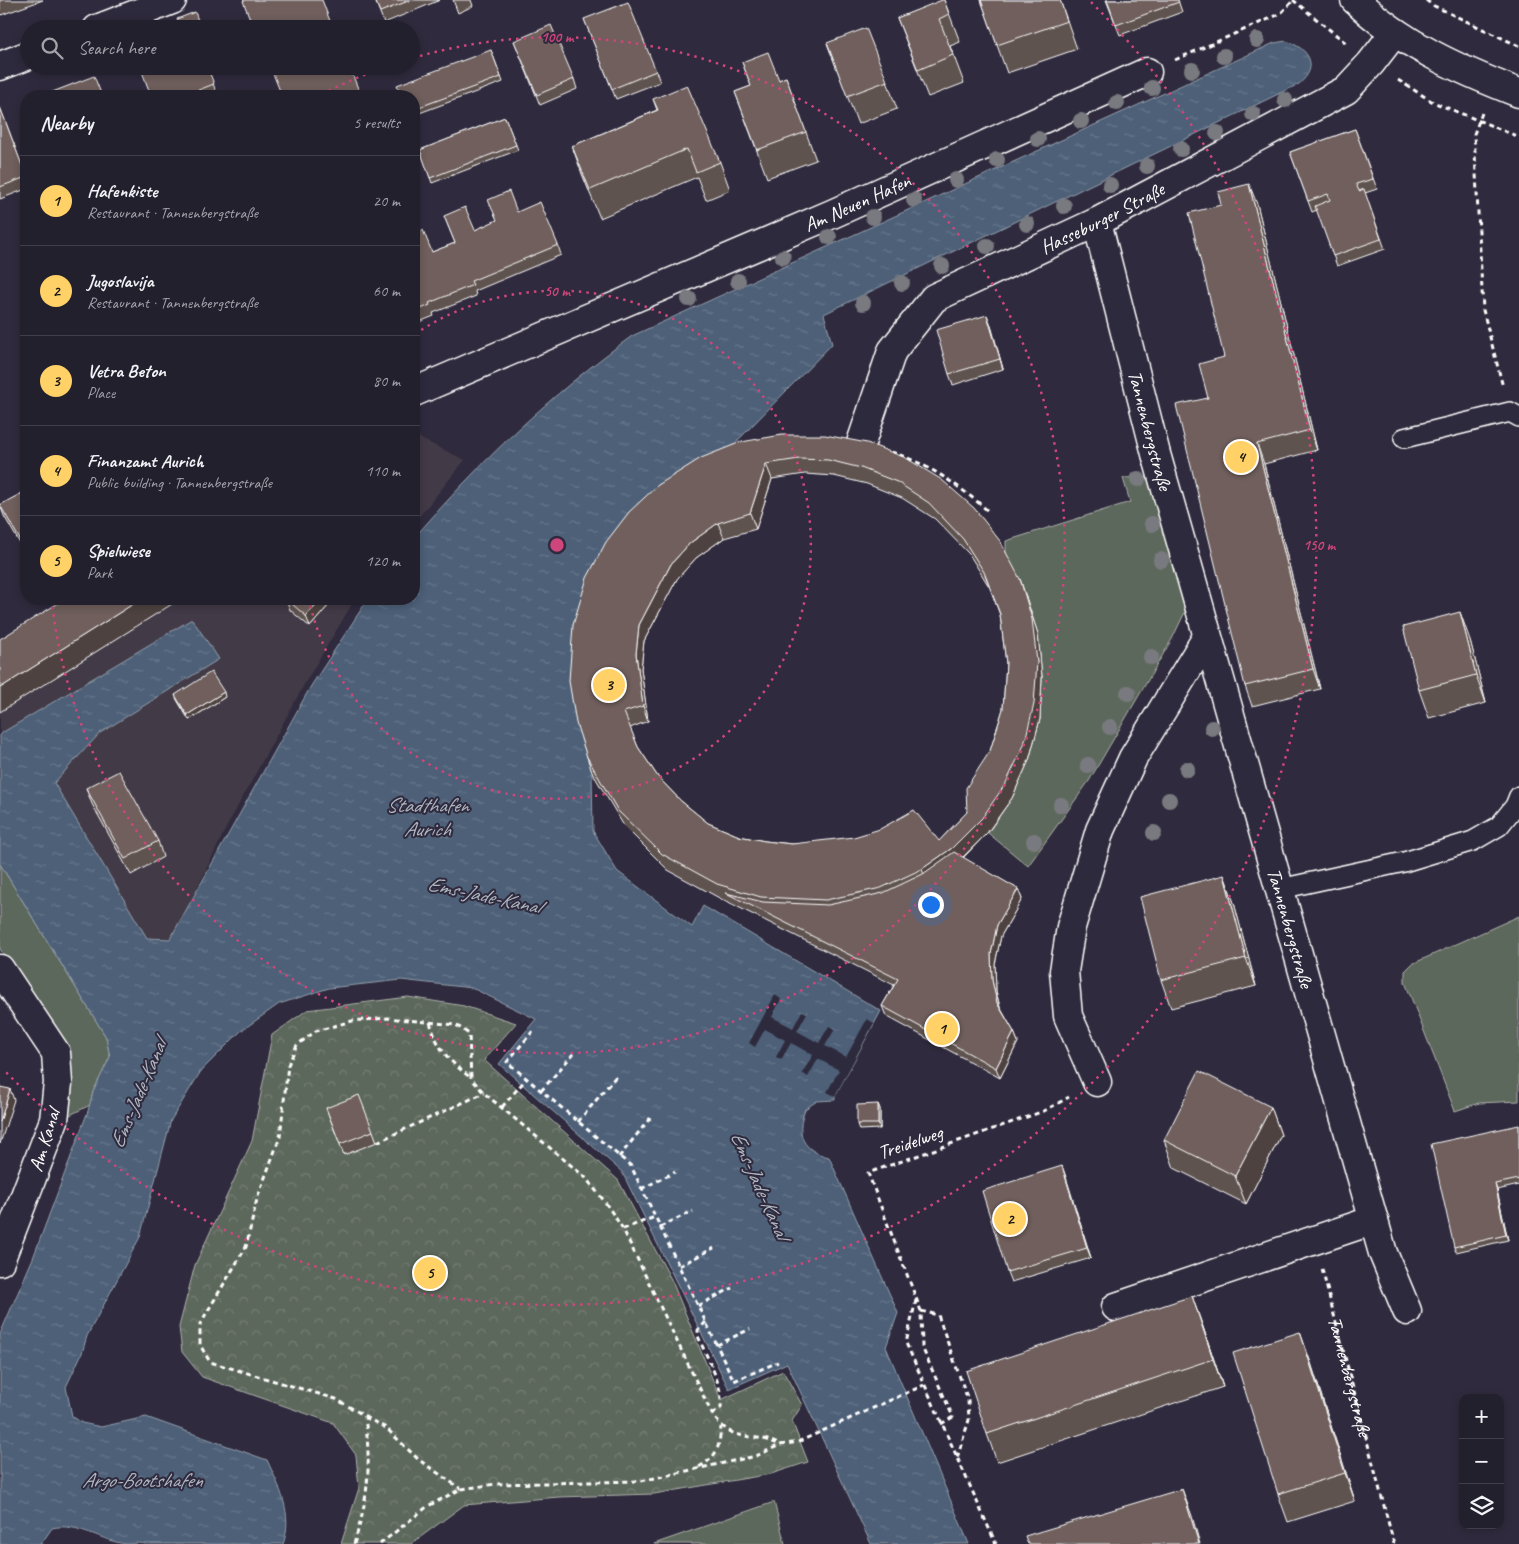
<!DOCTYPE html>
<html lang="en">
<head>
<meta charset="utf-8">
<style>
  :root { --surface:#23202e; --page:#2b2836; --text:#f1f3f6; --muted:#a3a3aa; --line:#403e4a; --accent:#ffd166 }
  body { margin:0; font-family:Caveat,sans-serif; background:var(--page); color:var(--text) }
  .controls { position:absolute; right:15px; bottom:15px; display:grid; overflow:hidden; border-radius:10px; box-shadow:0 2px 8px #0003 }
  .controls button { width:45px; height:45px; display:grid; place-items:center; padding:0; border:0; border-bottom:1px solid var(--line); background:var(--surface); color:var(--text); font:25px sans-serif }
  .you { position:absolute; left:930px; top:904px; width:18px; height:18px; margin:-12px; border:4px solid #fff; border-radius:50%; background:#1a73e8; box-shadow:0 0 0 8px #1a73e833 }
  .badge { display:grid; place-items:center; width:32px; height:32px; border-radius:50%; background:var(--accent); color:#111; font-size:16px; font-weight:700 }
  .pin { position:absolute; translate:-50% -50%; border:2px solid #fff; box-shadow:0 1px 5px #0006 }
  .list { margin:0; padding:0; list-style:none }
  h2 { display:flex; justify-content:space-between; align-items:center; height:65px; margin:0; padding:0 20px; font-size:21px }
  h2 small { font-size:16px; font-weight:400; color:var(--muted) }
  .list li { display:grid; grid-template-columns:32px 1fr auto; gap:15px; align-items:center; box-sizing:border-box; height:90px; padding:0 20px; border-top:1px solid var(--line) }
  .list b { display:block; font-size:19px; white-space:nowrap }
  .list p { margin:0; font-size:16px; white-space:nowrap; color:var(--muted) }
  .list em { font-size:16px; font-style:normal; color:var(--muted) }
  .icon { flex:none; width:28px; height:28px; fill:none; stroke:currentColor; stroke-width:2; stroke-linecap:round; stroke-linejoin:round }
  .map { position:relative; flex:none; width:1519px; height:1544px; overflow:hidden }
  .search { position:absolute; background:var(--surface); box-shadow:0 2px 8px #0003; left:20px; top:20px; width:400px; height:55px; display:flex; align-items:center; gap:12px; box-sizing:border-box; padding:0 18px; border-radius:28px; color:var(--muted); font-size:19px }
  .panel { position:absolute; background:var(--surface); box-shadow:0 2px 8px #0003; left:20px; top:90px; width:400px; height:515px; border-radius:20px }
  .map>svg:first-child { display:block }
</style>
</head>
<body>
<div class="map">
<svg width="1519" height="1544" viewBox="0 0 1519 1544">
  <defs>
    <pattern id="park-crowns" width="20" height="18" patternUnits="userSpaceOnUse" patternTransform="scale(1.25)"><rect width="20" height="18" fill="#5d675b"/><path d="M2 6a3 3 0 1 1 6 0M12 15a3 3 0 1 1 6 0" fill="none" stroke="#757e74"/></pattern>
    <pattern id="water-ripples" width="26" height="14" patternUnits="userSpaceOnUse" patternTransform="scale(1.25)"><rect width="26" height="14" fill="#4d6078"/><path d="M2 4q2-2 4 0t4 0M15 11q2-2 4 0t4 0" fill="none" stroke="#68788c"/></pattern>
  </defs>
  <rect width="100%" height="100%" fill="#2f2a3d"/>
  <filter id="ink" filterUnits="userSpaceOnUse"><feTurbulence type="fractalNoise" baseFrequency=".02" numOctaves="2"/><feDisplacementMap in="SourceGraphic" scale="10" xChannelSelector="R" yChannelSelector="G"/><feConvolveMatrix kernelMatrix="1 2 1 2 8 2 1 2 1" color-interpolation-filters="sRGB"/></filter>
  <g filter="url(#ink)">
    <g fill="#423a46">
      <polygon points="414,428 421,439 465,460 414,523"/>
      <polygon points="99,599 355,599 305,683 228,824 179,926 170,939 147,939 80,1044 0,927 0,660"/>
    </g>
    <g fill="#5d675b" stroke="#aeb3ad">
      <polygon points="1147,477 1187,608 1172,639 1089,781 1028,866 988,833 1012,798 1029,760 1040,719 1006,556 1006,541 1130,502 1123,478"/>
      <polygon points="0,864 106,1037 110,1057 93,1092 90,1105 62,1119 60,1043 0,949"/>
      <polygon points="1519,916 1519,1101 1479,1103 1455,1111 1405,982 1405,971 1412,964"/>
      <polygon points="774,1502 785,1544 654,1544"/>
    </g>
    <polygon fill="url(#park-crowns)" stroke="#aeb3ad" points="408,997 464,1006 516,1023 484,1060 618,1180 672,1281 721,1400 783,1371 802,1405 792,1421 808,1462 771,1474 654,1494 559,1497 464,1505 411,1544 341,1544 359,1488 356,1455 333,1423 202,1377 182,1352 179,1327 195,1265 252,1141 272,1035 307,1010"/>
    <path fill="url(#water-ripples)" stroke="#94a0ae" d="M1286,41C1309,48 1320,67 1299,84L824,314L832,344L706,473L581,739L592,772L593,831L617,871L692,927L703,906L881,1011L835,1096V1100L817,1101L805,1109C795,1135 803,1151 829,1157L898,1313L886,1347L969,1544H871L787,1363L729,1389L622,1172L499,1064L536,1019L472,988L401,980L329,988L279,1004L241,1031L201,1071L171,1120L140,1237L87,1336L82,1353L66,1387L72,1416L82,1423L101,1427L146,1417L267,1460C279,1486 294,1515 283,1544H145C137,1542 134,1544 126,1544C101,1541 78,1522 52,1528L41,1544H0V1334L33,1258L88,1111L93,1092L110,1057L106,1037L0,864V734L192,619L219,659L100,733L54,783L147,938L170,939L311,686L368,599H414V538C479,463 551,394 632,336L1274,43Z"/>
    <polygon fill="#2f2a3d" points="775,995 781,999 772,1017 793,1028 802,1011 807,1013 797,1031 819,1043 829,1026 835,1029 825,1046 846,1057 867,1019 874,1023 835,1096 827,1092 839,1070 818,1059 808,1077 802,1073 813,1055 791,1043 781,1060 776,1057 785,1040 765,1029 755,1047 749,1043"/>
    <g fill="none" stroke-linecap="round" stroke-linejoin="round">
      <g stroke="#fff" stroke-width="22">
        <g id="service">
          <polyline points="1404,438 1510,412 1519,417"/>
          <polyline points="1280,889 1404,862 1473,841 1499,826 1515,806 1519,796"/>
        </g>
      </g>
      <g stroke="#fff" stroke-width="31">
        <g id="minor">
          <polyline points="97,29 172,0"/>
          <polyline points="0,66 29,55"/>
          <path id="s2" d="M1097,222L1156,454L1383,1253L1407,1311"/>
          <path id="s3" d="M414,392L832,214L1147,72"/>
          <path id="s4" d="M861,443L892,351L934,298L1097,222L1346,90L1371,63L1395,32"/>
          <polyline points="0,969 56,1053 58,1083 54,1120 0,1261"/>
          <polyline points="1097,1082 1068,1016 1064,971 1071,927 1100,830 1133,758 1207,637"/>
          <polyline points="1116,1307 1374,1220"/>
        </g>
      </g>
      <g stroke="#fff" stroke-width="31">
        <path id="secondary" d="M1355,0C1401,44 1460,70 1519,93"/>
      </g>
      <g stroke="#fff" stroke-width="3" stroke-dasharray="5 4" stroke-linecap="butt">
        <polyline points="1293,0 1346,43"/>
        <polyline points="1426,0 1432,5 1519,46"/>
        <polyline points="1175,60 1280,14 1294,0"/>
        <polyline points="1398,80 1433,102 1519,137"/>
        <polyline points="1482,113 1474,134 1483,310 1503,387"/>
        <path d="M891,452C927,463 960,486 988,511"/>
        <path d="M430,1022C438,1050 448,1060 471,1078"/>
        <polyline points="533,1031 507,1062 631,1166 734,1381 778,1362"/>
        <polyline points="541,1091 574,1053"/>
        <polyline points="502,1107 527,1078"/>
        <polyline points="578,1122 617,1075"/>
        <polyline points="377,1142 484,1093"/>
        <polyline points="619,1157 651,1117"/>
        <polyline points="641,1189 675,1172"/>
        <polyline points="660,1227 693,1211"/>
        <polyline points="623,1229 655,1217"/>
        <polyline points="679,1266 714,1248"/>
        <path id="s1" d="M1322,1269L1394,1544"/>
        <polyline points="916,1300 906,1343 996,1544"/>
        <polyline points="698,1306 732,1288"/>
        <polyline points="921,1311 938,1315 968,1400 969,1420 957,1458"/>
        <path d="M706,1322L698,1330V1336C707,1359 723,1383 721,1408L712,1414"/>
        <polyline points="717,1345 750,1329"/>
        <polyline points="365,1417 386,1428 419,1460 461,1489"/>
        <polyline points="941,1424 953,1417 922,1347 921,1311 868,1173 1044,1111 1069,1097"/>
        <path d="M699,1467C718,1456 719,1448 721,1427"/>
        <path d="M354,1544C369,1496 371,1466 365,1416L336,1399L210,1362L200,1345V1324L246,1247L257,1199L280,1137L288,1065L297,1045L316,1031L352,1021L388,1018L456,1025L469,1034L471,1078L484,1093L585,1177L605,1202L623,1229L712,1414C734,1446 751,1430 780,1445"/>
        <polyline points="380,1544 428,1506 461,1489 496,1484 641,1481 756,1456 780,1445 798,1442 924,1385"/>
      </g>
      <use href="#service" stroke="#2f2a3d" stroke-width="19"/>
      <use href="#minor" stroke="#2f2a3d" stroke-width="28"/>
      <use href="#secondary" stroke="#2f2a3d" stroke-width="28"/>
    </g>
    <g fill="#797a7f">
      <circle cx="1257" cy="40" r="8"/>
      <circle cx="1224" cy="56" r="8"/>
      <circle cx="1192" cy="70" r="8"/>
      <circle cx="1152" cy="88" r="8"/>
      <circle cx="1285" cy="100" r="8"/>
      <circle cx="1117" cy="103" r="8"/>
      <circle cx="1253" cy="114" r="8"/>
      <circle cx="1081" cy="121" r="8"/>
      <circle cx="1217" cy="133" r="8"/>
      <circle cx="1038" cy="139" r="8"/>
      <circle cx="1181" cy="149" r="8"/>
      <circle cx="997" cy="160" r="8"/>
      <circle cx="1147" cy="166" r="8"/>
      <circle cx="956" cy="180" r="8"/>
      <circle cx="1110" cy="185" r="8"/>
      <circle cx="914" cy="200" r="8"/>
      <circle cx="1064" cy="206" r="8"/>
      <circle cx="873" cy="217" r="8"/>
      <circle cx="1027" cy="224" r="8"/>
      <circle cx="829" cy="237" r="8"/>
      <circle cx="987" cy="246" r="8"/>
      <circle cx="783" cy="257" r="8"/>
      <circle cx="942" cy="266" r="8"/>
      <circle cx="738" cy="281" r="8"/>
      <circle cx="902" cy="283" r="8"/>
      <circle cx="689" cy="299" r="8"/>
      <circle cx="863" cy="303" r="8"/>
      <circle cx="1138" cy="479" r="8"/>
      <circle cx="1152" cy="524" r="8"/>
      <circle cx="1161" cy="560" r="8"/>
      <circle cx="1151" cy="657" r="8"/>
      <circle cx="1128" cy="693" r="8"/>
      <circle cx="1110" cy="727" r="8"/>
      <circle cx="1212" cy="728" r="8"/>
      <circle cx="1088" cy="765" r="8"/>
      <circle cx="1187" cy="769" r="8"/>
      <circle cx="1169" cy="800" r="8"/>
      <circle cx="1061" cy="805" r="8"/>
      <circle cx="1154" cy="833" r="8"/>
      <circle cx="1034" cy="841" r="8"/>
    </g>
    <g fill="#5f524f" stroke="#fff" fill-rule="evenodd">
      <polygon points="0,0 43,0 1,15 0,13"/>
      <polygon points="375,0 440,0 384,23"/>
      <polygon points="453,0 471,0 473,6 458,13"/>
      <polygon points="944,0 960,42 950,46 964,83 928,97 897,18"/>
      <polygon points="981,0 1060,0 1077,49 1007,73"/>
      <polygon points="1106,0 1178,0 1182,12 1120,35"/>
      <polygon points="584,19 656,71 660,82 616,99"/>
      <polygon points="514,41 574,79 577,89 540,105"/>
      <polygon points="827,43 887,81 897,109 858,124"/>
      <polygon points="491,50 503,82 414,115 414,96"/>
      <polygon points="742,62 779,80 786,77 816,160 767,178 735,92 751,86"/>
      <polygon points="207,66 217,95 213,96 151,96"/>
      <polygon points="653,99 720,162 730,190 706,200 697,177 600,218 582,174 572,146 657,110"/>
      <polygon points="0,107 26,176 26,189 0,199"/>
      <polygon points="505,117 518,150 432,183 420,150"/>
      <polygon points="1355,129 1377,189 1365,193 1385,249 1337,266 1317,210 1312,212 1290,152"/>
      <polygon points="1257,204 1317,450 1264,464 1320,689 1252,706 1245,686 1208,398 1224,357"/>
      <polygon points="517,212 558,245 561,255 475,291 476,296 433,313 434,316 414,324 414,234 432,252 455,243 444,216 475,230"/>
      <polygon points="987,315 1003,369 953,385 949,374"/>
      <path d="M867,443L1020,579L1038,634L1042,677L1040,719L1029,760L1012,798L987,833L963,858L1018,889L1022,899L1001,936L995,964L996,991L1000,1007L1014,1032L1018,1042L1000,1078L886,1016L882,1006L894,985L730,903L729,902L723,900L668,870L624,826L592,772L587,757L658,485ZM805,474L834,476L867,484L902,498L935,519L969,554L990,588L1000,615L1006,663L1003,709L990,751L967,812L939,841L792,844L765,841L739,836L708,823L681,801L658,777L638,747L630,728L648,721L641,669L644,641L677,579L696,558L724,538L756,529L772,479Z"/>
      <polygon points="26,491 26,554 4,516 0,505"/>
      <polygon points="286,599 334,599 310,627 290,610"/>
      <polygon points="1470,640 1486,703 1429,718 1419,690"/>
      <polygon points="175,695 225,697 189,720 177,700"/>
      <polygon points="86,788 158,841 163,857 131,875 92,804"/>
      <polygon points="1224,875 1234,903 1256,986 1171,1008 1161,980"/>
      <polygon points="878,1104 880,1109 880,1129 859,1130 857,1124"/>
      <polygon points="1271,1107 1281,1135 1246,1204 1174,1168 1164,1140"/>
      <polygon points="326,1108 373,1131 377,1142 344,1155"/>
      <polygon points="1519,1125 1519,1185 1497,1190 1508,1240 1456,1252 1454,1247"/>
      <polygon points="1062,1166 1091,1258 1011,1282 1007,1272"/>
      <polygon points="1202,1324 1223,1387 997,1462 987,1434"/>
      <polygon points="1310,1360 1355,1501 1288,1522 1278,1494"/>
    </g>
    <g fill="#4e4240" stroke="#fff">
      <polygon points="1249,184 1257,204 1317,450 1310,430"/>
      <polygon points="987,315 991,325 1003,369 1000,359"/>
      <polygon points="1257,444 1264,464 1320,689 1313,669"/>
      <polygon points="766,464 772,479 756,529 750,513"/>
      <polygon points="718,523 724,538 696,558 677,579 644,641 641,669 648,721 643,706 636,654 639,625 671,564 690,543"/>
      <polygon points="1020,579 1038,634 1042,677 1040,719 1029,760 1012,798 987,833 957,863 927,884 922,869 952,848 1037,662"/>
      <polygon points="141,599 180,599 0,712 0,688"/>
      <polygon points="321,599 334,599 310,627 306,616"/>
      <polygon points="1460,612 1470,640 1486,703 1476,675"/>
      <polygon points="224,692 225,697 189,720 187,715"/>
      <polygon points="1224,875 1234,903 1256,986 1246,958"/>
      <polygon points="1018,889 1022,899 1001,936 995,964 996,991 1001,1013 997,1003 992,980 991,954 997,925"/>
      <polygon points="1014,1032 1018,1042 1000,1078 996,1068"/>
      <polygon points="10,1089 14,1100 0,1144 0,1122"/>
      <polygon points="878,1104 880,1109 880,1129 878,1124"/>
      <polygon points="1271,1107 1281,1135 1246,1204 1235,1176"/>
      <polygon points="1062,1166 1066,1177 1091,1258 1087,1248"/>
      <polygon points="1495,1184 1497,1190 1508,1240 1506,1235"/>
      <polygon points="1192,1296 1202,1324 1223,1387 1213,1359"/>
      <polygon points="1300,1332 1310,1360 1355,1501 1345,1473"/>
      <polygon points="1182,1489 1192,1516 1200,1544 1199,1544"/>
    </g>
    <g fill="#6f5f5c" stroke="#fff" fill-rule="evenodd">
      <polygon points="244,0 322,0 333,29 254,29 243,1"/>
      <polygon points="375,0 411,0 380,12"/>
      <polygon points="942,0 944,0 949,14 939,19 953,55 918,70 897,18"/>
      <polygon points="981,0 1060,0 1067,21 997,45"/>
      <polygon points="1107,0 1178,0 1179,2 1116,25"/>
      <polygon points="628,2 656,71 612,89 584,19"/>
      <polygon points="195,12 201,29 181,29 177,19"/>
      <polygon points="551,25 574,79 537,95 514,41"/>
      <polygon points="866,28 887,81 847,96 827,43"/>
      <polygon points="491,50 501,77 414,109 414,96 401,96 397,85"/>
      <polygon points="768,52 779,80 786,77 806,132 757,150 735,92 751,86 742,62"/>
      <polygon points="140,66 207,66 214,84 183,96 151,96"/>
      <polygon points="270,66 349,66 361,96 282,96"/>
      <polygon points="94,76 102,96 42,96"/>
      <polygon points="687,85 720,162 696,172 687,149 590,190 572,146 658,110 653,99"/>
      <polygon points="0,107 26,176 26,177 0,187"/>
      <polygon points="505,117 516,145 430,178 420,150"/>
      <polygon points="1355,129 1373,179 1356,184 1359,191 1364,189 1381,239 1333,256 1315,206 1330,200 1328,194 1308,201 1290,152"/>
      <polygon points="1249,184 1310,430 1257,444 1313,669 1245,686 1176,405 1208,398 1199,364 1224,357 1189,213 1221,205 1218,192"/>
      <polygon points="509,191 517,212 540,202 558,245 471,281 473,285 429,303 430,305 414,312 414,234 423,230 432,252 455,243 444,216 465,207 475,230 497,220 488,200"/>
      <polygon points="987,315 1000,359 949,374 936,330"/>
      <path d="M782,435H825L867,443L906,458L942,480L974,508L1000,541L1020,579L1032,619L1037,662L1034,704L1024,745L1006,783L982,818L952,848L922,869L881,888L826,900L761,897L717,884L662,854L618,811L587,757L576,723L569,681L573,625L587,578L606,542L629,512L658,485L701,458L741,442ZM799,459L828,460L861,468L897,482L929,503L963,539L984,572L1000,614L1006,663L1003,709L990,751L966,788L967,812L939,841L914,810L880,829L854,837L792,844L765,841L739,836L708,823L681,801L658,777L638,747L624,712L643,706L636,654L639,625L671,564L690,543L718,523L750,513L766,464Z"/>
      <polygon points="26,491 26,550 0,505"/>
      <polygon points="65,599 141,599 0,688 0,639"/>
      <polygon points="286,599 321,599 306,616"/>
      <polygon points="1460,612 1476,675 1419,690 1403,627"/>
      <polygon points="211,672 224,692 187,715 175,695"/>
      <polygon points="119,771 158,841 125,859 86,788"/>
      <polygon points="954,852 1018,889 997,925 991,954 992,980 997,1003 1014,1032 996,1068 882,1006 898,979 726,893 763,902 828,905 883,893 923,874"/>
      <polygon points="1224,875 1246,958 1161,980 1140,897"/>
      <polygon points="1199,1071 1271,1107 1235,1176 1164,1140"/>
      <polygon points="0,1087 10,1089 0,1122"/>
      <polygon points="359,1095 373,1131 340,1144 326,1108"/>
      <polygon points="878,1104 878,1124 857,1124 857,1105"/>
      <polygon points="1519,1125 1519,1179 1495,1184 1506,1235 1454,1247 1431,1144"/>
      <polygon points="1062,1166 1087,1248 1007,1272 982,1191"/>
      <polygon points="1192,1296 1213,1359 987,1434 966,1371"/>
      <polygon points="1300,1332 1345,1473 1278,1494 1233,1353"/>
      <polygon points="1182,1489 1199,1544 1028,1544 1025,1536"/>
    </g>
  </g>
  <g fill="none" stroke="#ce467c" stroke-width="2.5" stroke-dasharray="2.5 5">
    <path d="M415 334A254 254 0 1 1 309 600"/>
    <path d="M322 94A508 508 0 0 1 383 68M413 58A508 508 0 1 1 52 603"/>
    <path d="M1091 2A762 762 0 1 1 4 1070"/>
  </g>
  <g text-anchor="middle" stroke-width="4" stroke-linejoin="round" paint-order="stroke">
    <g font-size="20" fill="#fff" stroke="#2f2a3d">
      <text dy="7" stroke="none"><textPath href="#s3" startOffset="482">Am Neuen Hafen</textPath></text>
      <text dy="7" stroke="none"><textPath href="#s4" startOffset="351">Hasseburger Straße</textPath></text>
      <text dy="7" stroke="none"><textPath href="#s2" startOffset="215">Tannenbergstraße</textPath></text>
      <text dy="7" stroke="none"><textPath href="#s2" startOffset="732">Tannenbergstraße</textPath></text>
      <text transform="translate(44 1140) rotate(-73)" y="7">Am Kanal</text>
      <text transform="translate(910 1142) rotate(-19)" y="7">Treidelweg</text>
      <text dy="7" stroke="none"><textPath href="#s1" startOffset="111">Tannenbergstraße</textPath></text>
    </g>
    <g font-size="21" font-style="italic" fill="#afb7c2" stroke="#2f2a3d">
      <text x="427" y="812">Stadthafen<tspan x="427" dy="24">Aurich</tspan></text>
      <text transform="translate(484 895) rotate(12)" y="7">Ems-Jade-Kanal</text>
      <text transform="translate(138 1094) rotate(-67)" y="7">Ems-Jade-Kanal</text>
      <text transform="translate(760 1185) rotate(66)" y="7">Ems-Jade-Kanal</text>
      <text x="142" y="1487">Argo-Bootshafen</text>
    </g>
  </g>
  <circle cx="557" cy="545" r="8" fill="#ce467c" stroke="#2f2a3d" stroke-width="2.5"/>
  <g font-size="15" text-anchor="middle" font-weight="bold" fill="#ce467c" stroke="#2f2a3d" stroke-width="4" stroke-linejoin="round" paint-order="stroke">
    <text x="557" y="42">100 m</text>
    <text x="557" y="296">50 m</text>
    <text x="1319" y="550">150 m</text>
  </g>
</svg>
<div class="controls">
<button>+</button>
<button>−</button>
<button><svg class="icon" aria-label="layers" viewBox="0 0 24 24"><path d="M12 4l9 5-9 5-9-5zM3 14l9 5 9-5"/></svg></button>
</div>
<div class="you"></div>
<div class="pin badge" style="left:942px;top:1029px">1</div>
<div class="pin badge" style="left:1010px;top:1219px">2</div>
<div class="pin badge" style="left:609px;top:685px">3</div>
<div class="pin badge" style="left:1241px;top:457px">4</div>
<div class="pin badge" style="left:430px;top:1273px">5</div>
<div class="search"><svg class="icon" aria-label="search" viewBox="0 0 24 24"><circle cx="10" cy="10" r="6"/><path d="M15 15l6 6"/></svg>Search here</div>
<section class="panel">
<h2>Nearby<small>5 results</small></h2>
<ul class="list">
<li><span class="badge">1</span><div><b>Hafenkiste</b><p>Restaurant · Tannenbergstraße</p></div><em>20 m</em></li>
<li><span class="badge">2</span><div><b>Jugoslavija</b><p>Restaurant · Tannenbergstraße</p></div><em>60 m</em></li>
<li><span class="badge">3</span><div><b>Vetra Beton</b><p>Place</p></div><em>80 m</em></li>
<li><span class="badge">4</span><div><b>Finanzamt Aurich</b><p>Public building · Tannenbergstraße</p></div><em>110 m</em></li>
<li><span class="badge">5</span><div><b>Spielwiese</b><p>Park</p></div><em>120 m</em></li>
</ul>
</section>
</div>
</body>
</html>
